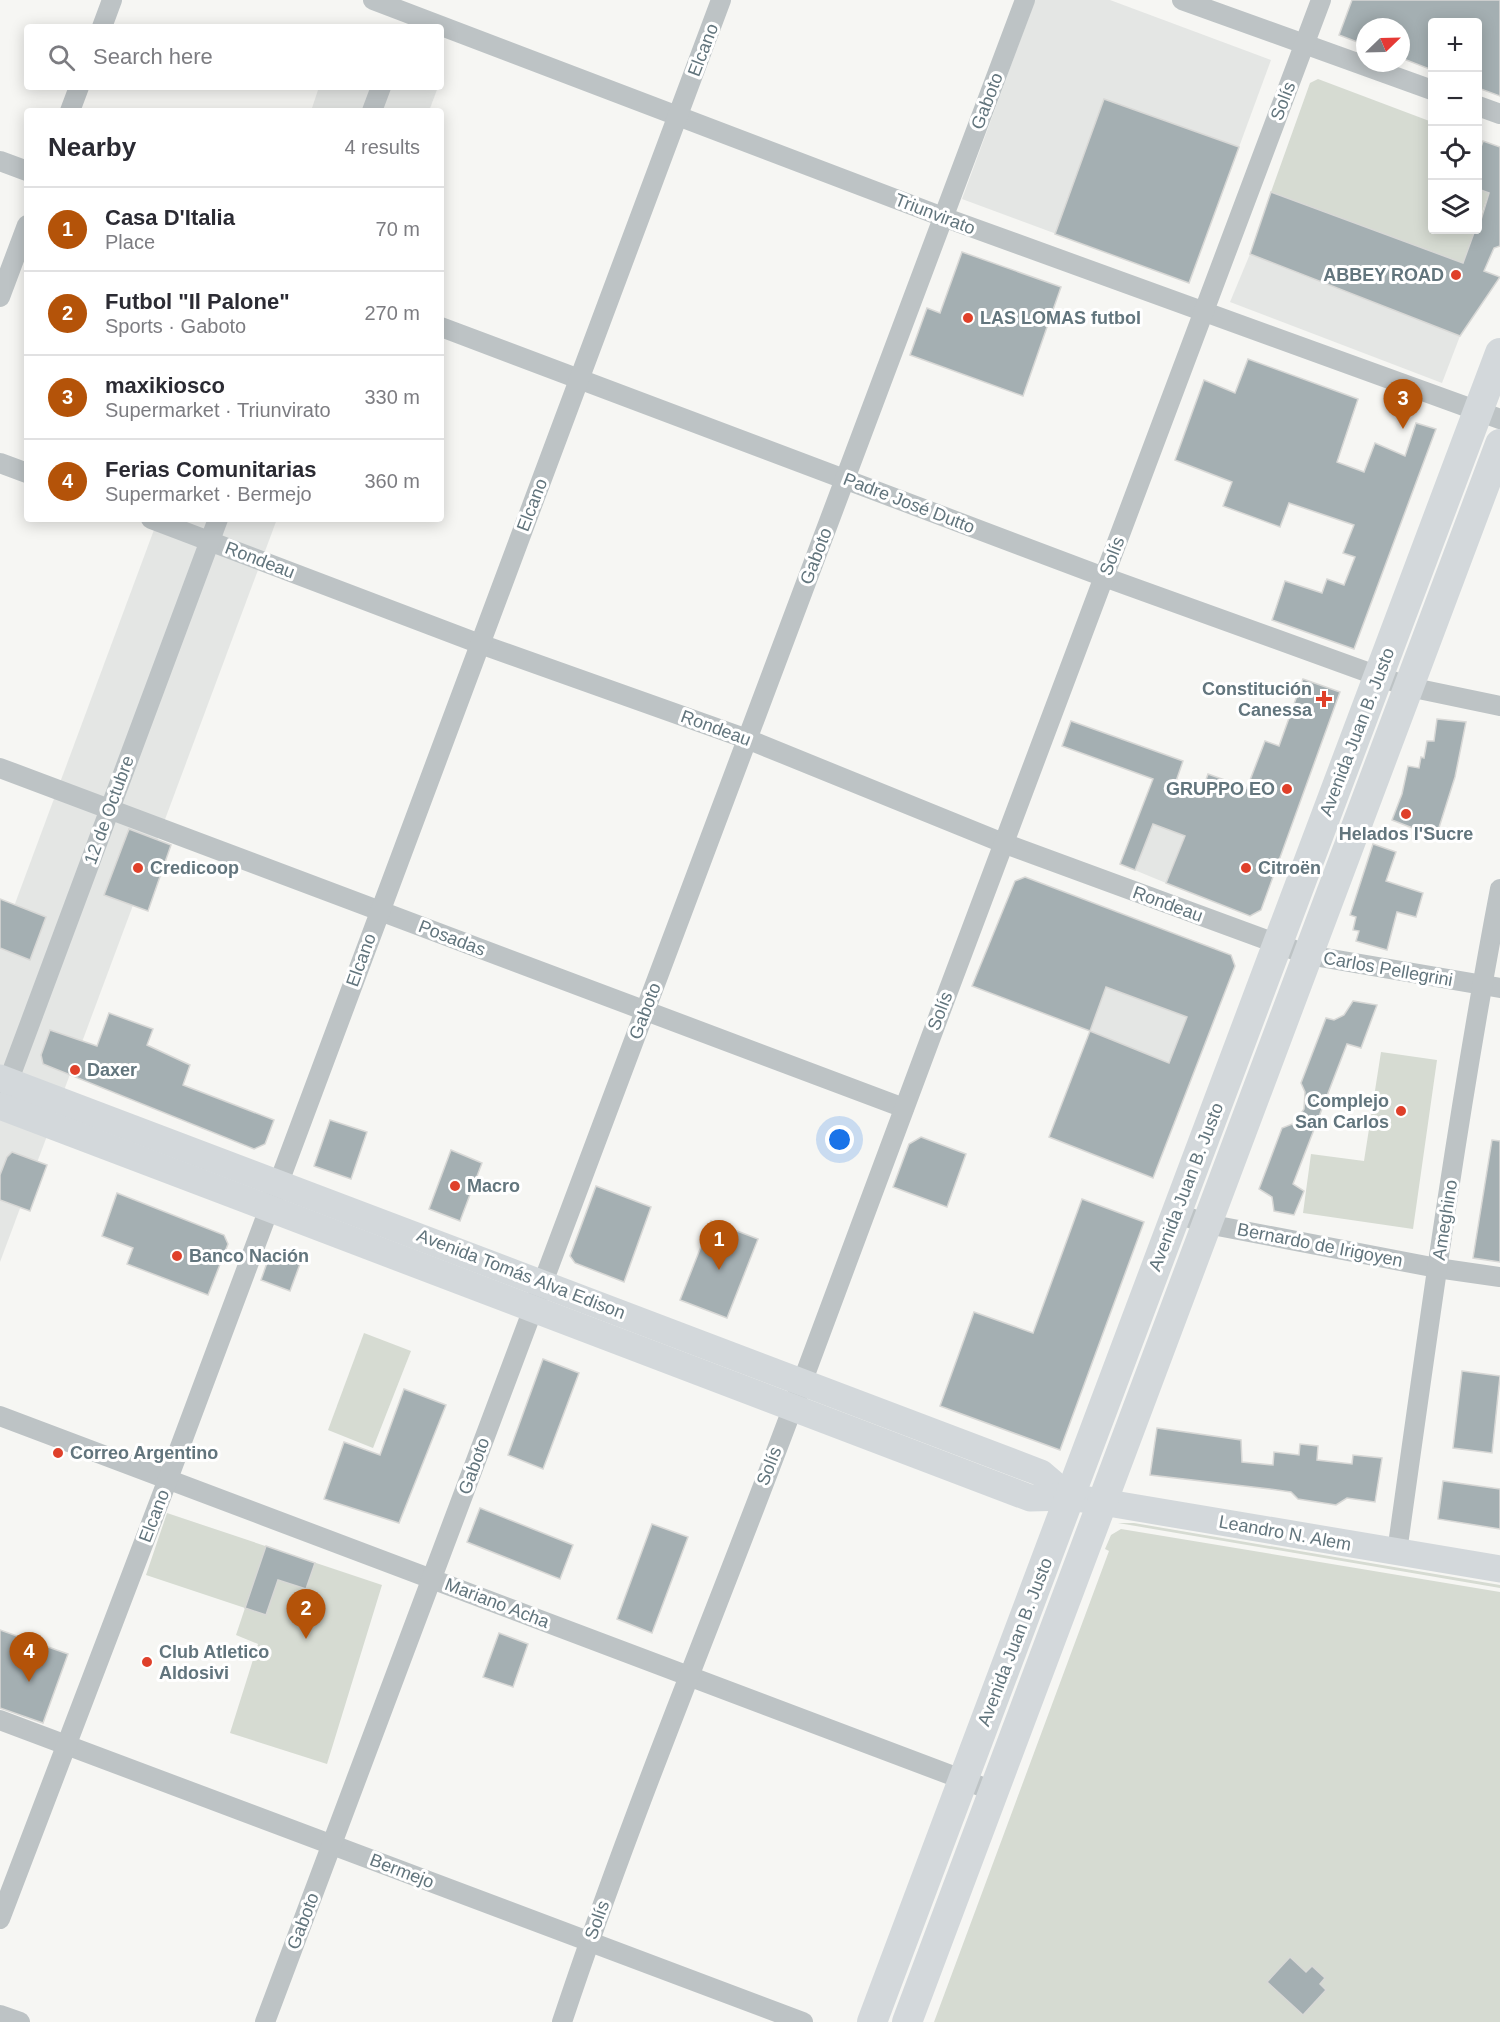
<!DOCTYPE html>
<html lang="en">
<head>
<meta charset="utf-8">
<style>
  :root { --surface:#fff; --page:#f2f2f3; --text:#2b2b33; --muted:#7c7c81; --line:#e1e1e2; --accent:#b45309 }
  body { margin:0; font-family:Arial,sans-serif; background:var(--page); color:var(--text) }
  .controls { position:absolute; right:18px; top:18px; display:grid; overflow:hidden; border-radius:6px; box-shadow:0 3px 15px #0003 }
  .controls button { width:54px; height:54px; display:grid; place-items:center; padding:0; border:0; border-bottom:2px solid var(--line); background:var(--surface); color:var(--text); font:30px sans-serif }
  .compass { position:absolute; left:1356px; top:18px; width:54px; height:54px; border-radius:50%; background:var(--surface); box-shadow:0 3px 15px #0003; rotate:67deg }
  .you { position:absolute; left:840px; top:1140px; width:21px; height:21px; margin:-15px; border:4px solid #fff; border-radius:50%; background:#1a73e8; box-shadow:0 0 0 9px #1a73e833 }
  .badge { display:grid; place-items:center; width:39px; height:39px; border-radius:50%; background:var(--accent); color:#fff; font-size:20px; font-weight:700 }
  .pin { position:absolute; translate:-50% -50px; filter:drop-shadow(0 2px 3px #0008) }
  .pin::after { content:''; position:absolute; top:32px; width:21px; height:18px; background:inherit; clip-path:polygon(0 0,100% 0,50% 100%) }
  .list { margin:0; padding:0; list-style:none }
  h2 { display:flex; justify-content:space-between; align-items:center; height:78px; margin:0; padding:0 24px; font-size:26px }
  h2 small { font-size:20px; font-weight:400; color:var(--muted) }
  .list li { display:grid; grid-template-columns:39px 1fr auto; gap:18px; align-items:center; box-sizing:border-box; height:84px; padding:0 24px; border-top:2px solid var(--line) }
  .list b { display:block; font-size:22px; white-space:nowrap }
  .list p { margin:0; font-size:20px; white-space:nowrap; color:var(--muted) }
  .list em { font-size:20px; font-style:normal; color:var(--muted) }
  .icon { flex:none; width:33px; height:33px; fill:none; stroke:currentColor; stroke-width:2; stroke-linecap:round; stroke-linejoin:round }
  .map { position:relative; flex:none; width:1500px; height:2022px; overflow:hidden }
  .search { position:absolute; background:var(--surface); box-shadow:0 3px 15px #0003; left:24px; top:24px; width:420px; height:66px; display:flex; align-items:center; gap:15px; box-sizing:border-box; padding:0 21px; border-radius:6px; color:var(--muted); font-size:22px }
  .panel { position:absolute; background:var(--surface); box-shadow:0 3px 15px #0003; left:24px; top:108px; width:420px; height:414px; border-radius:6px }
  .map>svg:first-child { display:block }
</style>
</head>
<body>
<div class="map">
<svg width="1500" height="2022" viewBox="0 0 1500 2022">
  <rect width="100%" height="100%" fill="#f6f6f3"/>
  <g fill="#e4e6e4">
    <polygon points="1035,0 1110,0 1271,60 1189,283 962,199"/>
    <polygon points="319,87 438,87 429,111 311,111"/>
    <polygon points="1250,254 1460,336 1442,383 1230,302"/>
    <polygon points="158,519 277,519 0,1262 0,944"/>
    <polygon points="1153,779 1200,797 1166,883 1120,864"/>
    <polygon points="1132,919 1215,948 1169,1063 1090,1031"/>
  </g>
  <g fill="#d6dbd2">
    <polygon points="1318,79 1432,122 1432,230 1478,230 1478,224 1500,233 1500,246 1494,248 1484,271 1271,192 1310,83"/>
    <polygon points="1478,189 1489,193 1478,223"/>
    <polygon points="1381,1052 1437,1060 1413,1229 1303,1213 1311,1154 1364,1161"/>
    <polygon points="364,1333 411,1351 373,1448 328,1430"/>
    <polygon points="167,1513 382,1585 327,1764 230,1733 258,1644 236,1635 245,1608 146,1575"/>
    <polygon points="1118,1523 1134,1523 1500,1585 1500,1588"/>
    <polygon points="1121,1529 1500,1592 1500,2022 934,2022 1109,1551 1105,1549 1111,1535"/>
  </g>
  <g fill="#a4afb2" stroke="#d8d8d6" stroke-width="1.5" fill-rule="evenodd">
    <polygon points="1352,0 1500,0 1500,96 1478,88 1478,22 1432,22 1432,70 1401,58 1401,27 1365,27 1365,45 1339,35"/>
    <polygon points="1104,99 1239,147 1189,283 1055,234"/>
    <polygon points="1483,141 1500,147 1500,246 1494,248 1484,271 1500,277 1460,336 1250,254 1271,192 1463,263 1475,230 1478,230 1489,193 1478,189 1478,156"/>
    <polygon points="962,252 1061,287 1023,396 910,355 927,308 940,313"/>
    <polygon points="1248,359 1358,399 1337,462 1364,472 1375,443 1405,456 1416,423 1436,429 1354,649 1272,620 1285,581 1322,593 1327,579 1344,585 1355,557 1343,553 1354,525 1289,503 1280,527 1223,506 1232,482 1175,460 1204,380 1235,393"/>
    <polygon points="1303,679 1340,692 1261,910 1250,916 1166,883 1185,836 1153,824 1135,870 1120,864 1153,779 1062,746 1071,721 1183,761 1174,787 1200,797 1208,774 1247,788 1265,741 1279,746"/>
    <polygon points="1437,719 1466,722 1455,777 1436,837 1392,820 1402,794 1408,766 1419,768 1421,757 1424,758 1427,741 1434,741"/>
    <polygon points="129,829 171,845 148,911 104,895"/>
    <polygon points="1373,844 1396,852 1386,881 1423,893 1416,917 1397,912 1387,950 1356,941 1359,931 1353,930 1356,917 1350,915"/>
    <path d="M1025,877L1231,955L1235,966L1153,1178L1049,1137L1090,1031L972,986L1015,881ZM1106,987L1187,1017L1169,1063L1090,1031Z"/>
    <polygon points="0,899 46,917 30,960 0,948"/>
    <polygon points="1353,1001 1377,1005 1361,1048 1347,1044 1293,1184 1304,1191 1294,1215 1274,1211 1272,1197 1259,1189 1282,1128 1295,1123 1304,1109 1305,1092 1301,1083 1326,1018 1334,1020 1344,1015"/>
    <polygon points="109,1013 153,1029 147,1045 190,1065 183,1085 274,1120 265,1144 254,1149 43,1064 41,1055 50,1030 97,1046"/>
    <polygon points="330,1120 367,1132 351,1179 314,1166"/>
    <polygon points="921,1137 966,1154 947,1207 893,1187 909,1144"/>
    <polygon points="1492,1140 1500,1141 1500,1262 1473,1258"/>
    <polygon points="451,1150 482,1163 460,1221 429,1209"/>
    <polygon points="12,1152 47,1165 30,1211 0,1200 0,1175 7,1157"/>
    <polygon points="596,1186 651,1207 624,1282 575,1263 570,1256"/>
    <polygon points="117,1193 224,1235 228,1244 208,1295 127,1264 133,1248 102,1236"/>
    <polygon points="1082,1199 1144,1222 1060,1450 940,1406 974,1312 1033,1333"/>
    <polygon points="711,1221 758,1239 727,1318 680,1300"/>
    <polygon points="281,1257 300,1264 290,1291 261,1280 268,1260"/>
    <polygon points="543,1359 579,1373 543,1469 508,1455"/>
    <polygon points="1462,1371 1500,1376 1492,1453 1453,1448"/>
    <polygon points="404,1389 446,1405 399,1523 324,1499 344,1442 380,1455"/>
    <polygon points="1157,1428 1241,1440 1242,1462 1273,1465 1274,1452 1299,1455 1300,1444 1318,1446 1317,1460 1352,1464 1353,1455 1382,1458 1375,1502 1347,1498 1336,1505 1298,1499 1291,1492 1270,1489 1150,1475"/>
    <polygon points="1443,1481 1500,1489 1500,1529 1438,1519"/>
    <polygon points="480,1508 573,1545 560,1579 467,1542"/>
    <polygon points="652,1524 688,1537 652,1633 617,1619"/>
    <polygon points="266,1546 315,1563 306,1589 278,1580 266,1615 245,1608"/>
    <polygon points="0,1630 68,1654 43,1723 0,1708"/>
    <polygon points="499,1633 528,1644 513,1687 483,1677"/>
    <polygon points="1290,1957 1306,1972 1312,1966 1325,1978 1320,1984 1326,1990 1303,2015 1267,1982"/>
  </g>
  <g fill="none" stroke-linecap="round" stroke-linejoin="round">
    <g stroke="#bdc3c5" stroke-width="20">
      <polyline points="373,0 943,217 1500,419"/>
      <polyline points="1182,0 1432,90"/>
      <polyline points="102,27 112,0"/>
      <polyline points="1478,106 1500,114"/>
      <polyline points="70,111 79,87"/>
      <polyline points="372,111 381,87"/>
      <polyline points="0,161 27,171"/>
      <polyline points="0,297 27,225"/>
      <polyline points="441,327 1104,577 1378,676 1409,687 1500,706"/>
      <polyline points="0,463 27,473"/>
      <polyline points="151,519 480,644 747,739 1003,843 1308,955 1500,988"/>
      <polyline points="0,768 904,1108"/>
      <polyline points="4,1093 218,519"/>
      <polyline points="1176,1213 1207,1224 1437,1268 1500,1277"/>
      <polyline points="0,1416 993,1791"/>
      <path d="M1397,1552C1428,1330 1458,1109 1500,889"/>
      <polyline points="0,1720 803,2022"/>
      <polyline points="0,1919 168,1479 721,0"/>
      <polyline points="0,2015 20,2022"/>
      <polyline points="265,2022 1025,0"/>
      <path d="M562,2022C635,1802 726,1589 806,1372C976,914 1149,457 1321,0"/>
    </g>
    <g stroke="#d3d8db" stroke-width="27">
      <polyline points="0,1078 1041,1473 1069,1497"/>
      <polyline points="0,1106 1030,1498 1069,1497 1102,1502 1500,1569"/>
    </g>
    <g stroke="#d3d8db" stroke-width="30">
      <polyline points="872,2022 1500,353"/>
      <polyline points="907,2022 1500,444"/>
    </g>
  </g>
  <g fill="#df402a" stroke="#fff" stroke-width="2">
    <circle cx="1456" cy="275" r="6"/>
    <circle cx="968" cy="318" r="6"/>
    <path d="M1321 690h6v6h6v6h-6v6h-6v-6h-6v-6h6z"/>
    <circle cx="1287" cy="789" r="6"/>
    <circle cx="1406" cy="814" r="6"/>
    <circle cx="138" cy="868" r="6"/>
    <circle cx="1246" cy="868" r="6"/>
    <circle cx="75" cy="1070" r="6"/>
    <circle cx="1401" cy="1111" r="6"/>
    <circle cx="455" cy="1186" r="6"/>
    <circle cx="177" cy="1256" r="6"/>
    <circle cx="58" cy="1453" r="6"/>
    <circle cx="147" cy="1662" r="6"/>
  </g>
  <g text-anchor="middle" stroke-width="6" stroke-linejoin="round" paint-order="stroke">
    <g font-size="18" fill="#62757d" stroke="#fff">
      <text transform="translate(703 50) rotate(-69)" y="6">Elcano</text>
      <text transform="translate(987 101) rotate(-69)" y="6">Gaboto</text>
      <text transform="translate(1283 101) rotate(-69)" y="6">Solís</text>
      <text transform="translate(935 214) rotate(21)" y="6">Triunvirato</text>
      <text transform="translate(909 503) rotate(21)" y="6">Padre José Dutto</text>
      <text transform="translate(532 505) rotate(-69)" y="6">Elcano</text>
      <text transform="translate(816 556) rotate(-69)" y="6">Gaboto</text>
      <text transform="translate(1112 556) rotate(-69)" y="6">Solís</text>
      <text transform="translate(260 560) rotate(21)" y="6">Rondeau</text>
      <text transform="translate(716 728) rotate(20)" y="6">Rondeau</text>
      <text transform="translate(1357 732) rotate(-69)" y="6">Avenida Juan B. Justo</text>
      <text transform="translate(109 810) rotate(-70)" y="6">12 de Octubre</text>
      <text transform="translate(1168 904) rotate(20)" y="6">Rondeau</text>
      <text transform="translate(452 938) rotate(21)" y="6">Posadas</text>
      <text transform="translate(361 960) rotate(-70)" y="6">Elcano</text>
      <text transform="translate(1388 969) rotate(10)" y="6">Carlos Pellegrini</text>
      <text transform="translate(645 1011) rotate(-69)" y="6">Gaboto</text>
      <text transform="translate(940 1011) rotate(-69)" y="6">Solís</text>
      <text transform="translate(1186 1187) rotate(-69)" y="6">Avenida Juan B. Justo</text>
      <text transform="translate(1445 1220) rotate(-81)" y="6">Ameghino</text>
      <text transform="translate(1320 1245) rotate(11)" y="6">Bernardo de Irigoyen</text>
      <text transform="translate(521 1274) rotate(21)" y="6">Avenida Tomás Alva Edison</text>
      <text transform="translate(474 1466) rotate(-70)" y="6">Gaboto</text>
      <text transform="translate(769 1466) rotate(-69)" y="6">Solís</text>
      <text transform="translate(154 1516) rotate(-69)" y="6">Elcano</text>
      <text transform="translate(1285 1533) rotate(10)" y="6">Leandro N. Alem</text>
      <text transform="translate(497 1603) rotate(21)" y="6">Mariano Acha</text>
      <text transform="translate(1015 1642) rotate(-69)" y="6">Avenida Juan B. Justo</text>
      <text transform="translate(402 1871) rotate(21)" y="6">Bermejo</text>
      <text transform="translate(597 1920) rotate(-70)" y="6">Solís</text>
      <text transform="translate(303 1921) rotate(-69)" y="6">Gaboto</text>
    </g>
    <g font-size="18" font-weight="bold" fill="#62757d" stroke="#fff" text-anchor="start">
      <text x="1444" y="281" text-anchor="end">ABBEY ROAD</text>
      <text x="980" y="324">LAS LOMAS futbol</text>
      <text x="1312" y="695" text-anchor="end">Constitución<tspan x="1312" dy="21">Canessa</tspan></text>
      <text x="1275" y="795" text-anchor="end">GRUPPO EO</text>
      <text x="1406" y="840" text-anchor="middle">Helados l'Sucre</text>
      <text x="150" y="874">Credicoop</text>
      <text x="1258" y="874">Citroën</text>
      <text x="87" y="1076">Daxer</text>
      <text x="1389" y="1107" text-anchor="end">Complejo<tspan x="1389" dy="21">San Carlos</tspan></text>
      <text x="467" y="1192">Macro</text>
      <text x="189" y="1262">Banco Nación</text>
      <text x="70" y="1459">Correo Argentino</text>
      <text x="159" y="1658">Club Atletico<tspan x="159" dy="21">Aldosivi</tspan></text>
    </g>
  </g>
</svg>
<div class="controls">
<button>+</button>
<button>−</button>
<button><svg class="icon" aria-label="locate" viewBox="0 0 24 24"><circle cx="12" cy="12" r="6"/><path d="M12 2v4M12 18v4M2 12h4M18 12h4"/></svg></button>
<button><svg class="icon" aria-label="layers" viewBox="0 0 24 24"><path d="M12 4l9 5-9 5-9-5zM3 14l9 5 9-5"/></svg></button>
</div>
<svg class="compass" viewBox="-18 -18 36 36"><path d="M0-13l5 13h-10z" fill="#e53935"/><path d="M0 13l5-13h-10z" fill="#7c7c81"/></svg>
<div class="you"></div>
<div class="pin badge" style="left:719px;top:1270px">1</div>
<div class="pin badge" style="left:306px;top:1639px">2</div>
<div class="pin badge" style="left:1403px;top:429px">3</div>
<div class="pin badge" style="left:29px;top:1682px">4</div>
<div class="search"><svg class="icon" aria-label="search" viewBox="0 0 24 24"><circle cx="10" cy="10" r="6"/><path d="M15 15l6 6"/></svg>Search here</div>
<section class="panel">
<h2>Nearby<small>4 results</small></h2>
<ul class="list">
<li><span class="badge">1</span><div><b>Casa D'Italia</b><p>Place</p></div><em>70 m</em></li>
<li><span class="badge">2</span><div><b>Futbol &quot;Il Palone&quot;</b><p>Sports · Gaboto</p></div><em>270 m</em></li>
<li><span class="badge">3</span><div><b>maxikiosco</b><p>Supermarket · Triunvirato</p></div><em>330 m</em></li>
<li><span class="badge">4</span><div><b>Ferias Comunitarias</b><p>Supermarket · Bermejo</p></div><em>360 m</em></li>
</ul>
</section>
</div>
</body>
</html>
